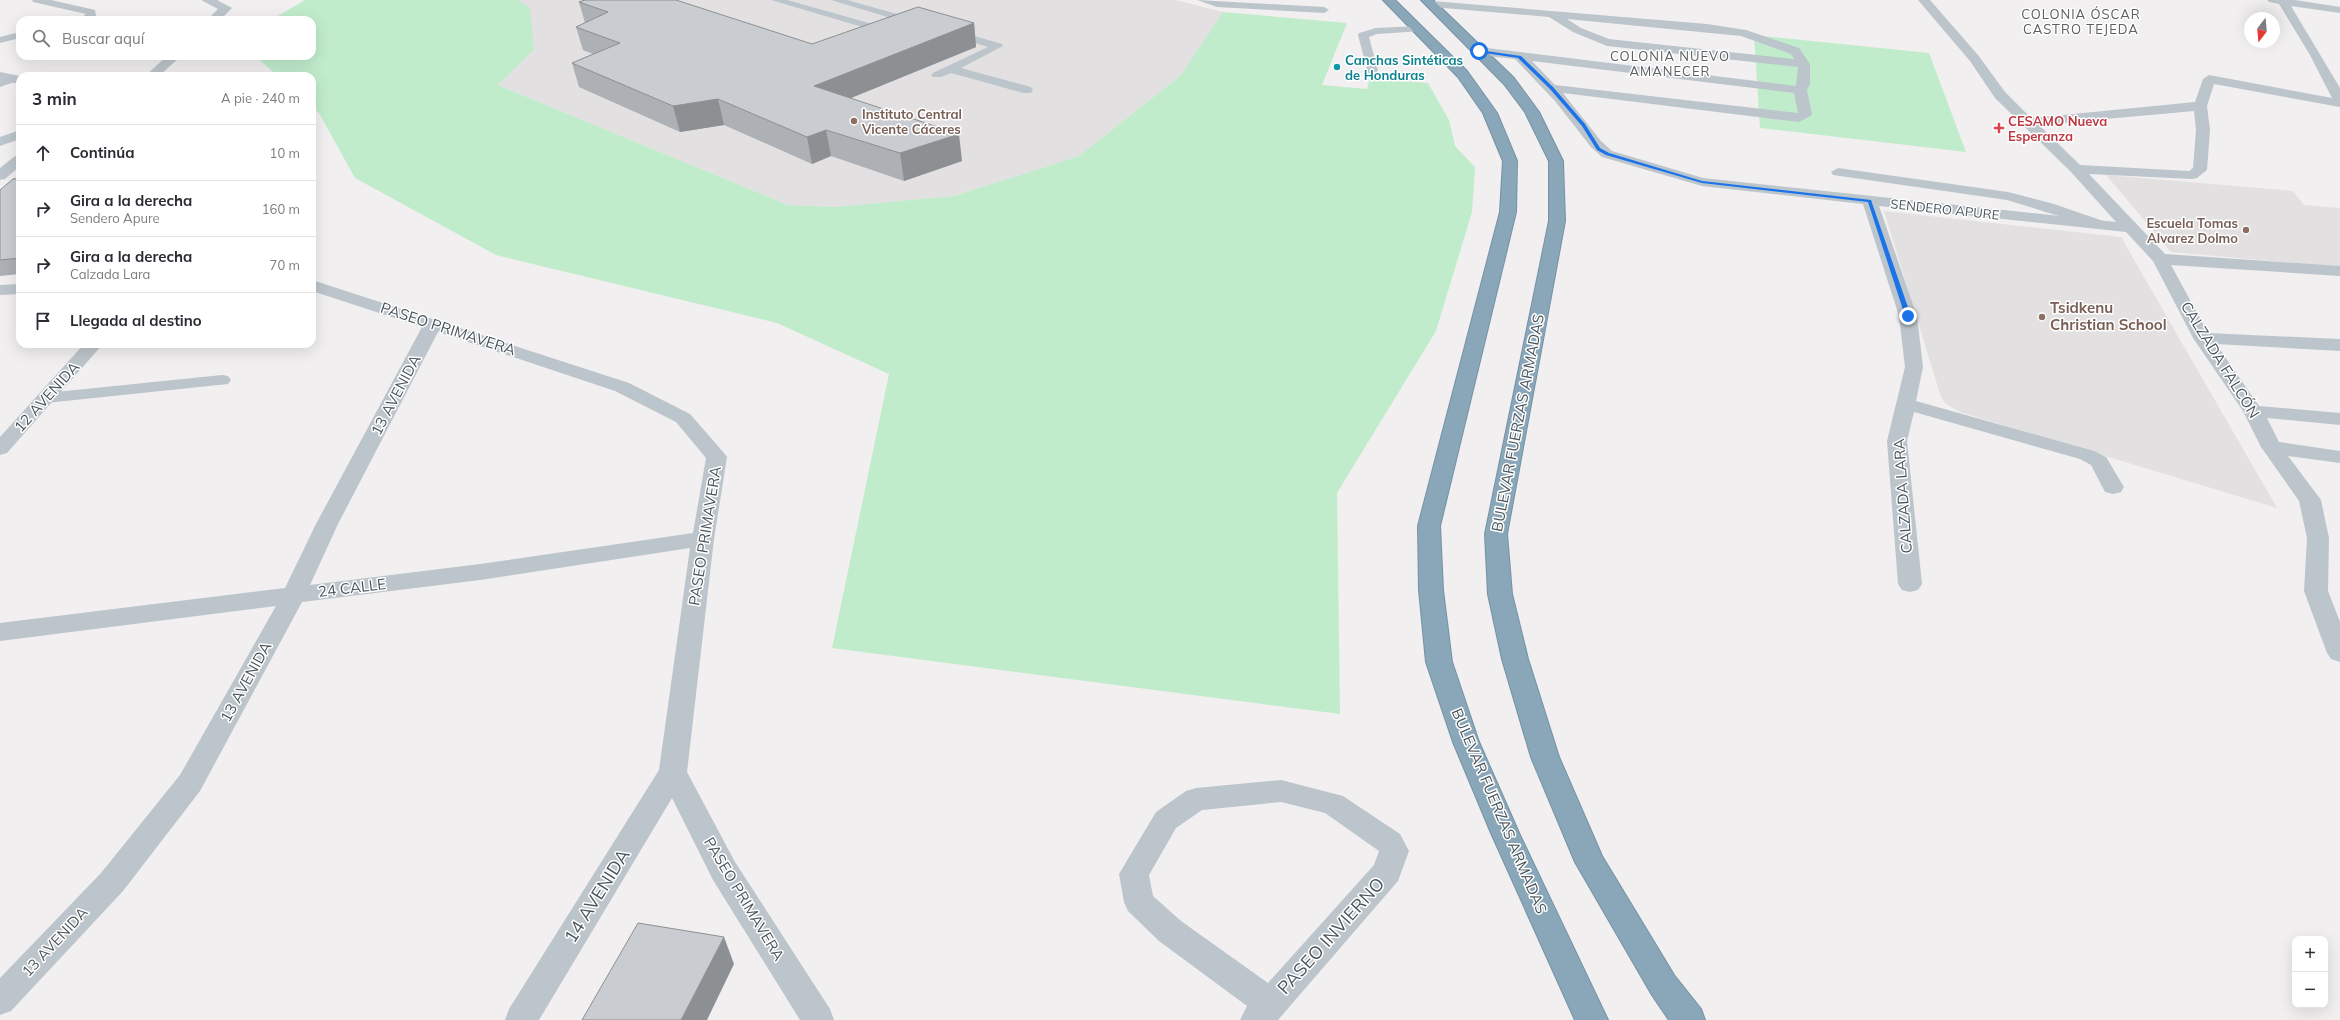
<!DOCTYPE html>
<html lang="es">
<head>
<meta charset="utf-8">
<style>
  :root { --surface:#fff; --page:#f7f7f7; --text:#2b2b33; --muted:#7c7c81; --line:#e1e1e2 }
  body { margin:0; font-family:Mulish,sans-serif; background:var(--page); color:var(--text) }
  .controls { position:absolute; right:12px; bottom:12px; display:grid; overflow:hidden; border-radius:8px; box-shadow:0 4px 16px #0002 }
  .controls button { width:36px; height:36px; display:grid; place-items:center; padding:0; border:0; border-bottom:1px solid var(--line); background:var(--surface); color:var(--text); font:20px sans-serif }
  .compass { position:absolute; left:2244px; top:12px; width:36px; height:36px; border-radius:50%; background:var(--surface); box-shadow:0 4px 16px #0002; rotate:196deg }
  .stop { position:absolute; width:12px; height:12px; margin:-9px; border:3px solid #1a73e8; border-radius:50%; background:#fff }
  .stop.end { background:#1a73e8; border-color:#fff; box-shadow:0 1px 4px #0008 }
  .list { margin:0; padding:0; list-style:none }
  h2 { display:flex; justify-content:space-between; align-items:center; height:52px; margin:0; padding:0 16px; font-size:17px }
  h2 small { font-size:13px; font-weight:400; color:var(--muted) }
  .list li { display:grid; grid-template-columns:26px 1fr auto; gap:12px; align-items:center; box-sizing:border-box; height:56px; padding:0 16px; border-top:1px solid var(--line) }
  .list b { display:block; font-size:15px; white-space:nowrap }
  .list p { margin:0; font-size:13px; white-space:nowrap; color:var(--muted) }
  .list em { font-size:13px; font-style:normal; color:var(--muted) }
  .icon { flex:none; width:22px; height:22px; fill:none; stroke:currentColor; stroke-width:2; stroke-linecap:round; stroke-linejoin:round }
  .map { position:relative; flex:none; width:2340px; height:1020px; overflow:hidden }
  .search { position:absolute; background:var(--surface); box-shadow:0 4px 16px #0002; left:16px; top:16px; width:300px; height:44px; display:flex; align-items:center; gap:10px; box-sizing:border-box; padding:0 14px; border-radius:12px; color:var(--muted); font-size:15px }
  .panel { position:absolute; background:var(--surface); box-shadow:0 4px 16px #0002; left:16px; top:72px; width:300px; height:276px; border-radius:12px }
  .map>svg:first-child { display:block }
</style>
</head>
<body>
<div class="map">
<svg width="2340" height="1020" viewBox="0 0 2340 1020">
  <rect width="100%" height="100%" fill="#f1efef"/>
  <g fill="#e2e0e1">
    <polygon points="517,0 1176,0 1223,12 1180,76 1079,156 954,196 834,207 788,205 498,85 534,50"/>
    <polygon points="2106,175 2293,191 2304,205 2340,208 2340,267 2171,252"/>
    <polygon points="1884,211 2121,237 2277,508 1960,412 1946,404 1941,397"/>
  </g>
  <g fill="#c1eccc">
    <polygon points="305,0 517,0 530,8 534,50 498,85 788,205 834,207 954,196 1079,156 1180,76 1223,12 1347,23 1322,85 1367,89 1370,78 1428,83 1449,120 1455,146 1475,167 1472,212 1436,331 1337,493 1340,714 832,648 889,374 777,323 496,255 355,178 319,113 312,107 312,76 278,76 255,56 312,56 312,20 271,20"/>
    <polygon points="1754,35 1929,53 1966,152 1760,128"/>
  </g>
  <g fill="none" stroke-linecap="round" stroke-linejoin="round">
    <g stroke="#7692a6" stroke-width="2">
      <g id="highway">
        <polygon points="1383,0 1395,0 1467,71 1497,113 1517,161 1516,212 1440,526 1443,590 1452,662 1479,742 1519,833 1608,1020 1575,1020 1491,833 1453,742 1426,662 1419,590 1418,526 1500,212 1503,161 1483,113 1458,77"/>
        <polygon points="1421,0 1433,0 1514,78 1539,112 1563,161 1565,221 1507,534 1512,594 1528,659 1559,757 1602,856 1674,975 1701,1009 1705,1020 1669,1020 1652,995 1575,862 1531,757 1502,659 1488,594 1485,534 1549,221 1549,161 1525,112 1504,84"/>
      </g>
    </g>
    <g fill="#bcc5cb" fill-rule="evenodd">
      <polygon points="32,0 51,0 95,10 96,16 92,20 79,20 86,14 33,2"/>
      <polygon points="771,0 787,0 894,30 895,32 890,35 886,34"/>
      <polygon points="831,0 847,0 922,21 923,23 922,25 914,25"/>
      <polygon points="1197,0 1324,7 1329,10 1324,13 1217,7"/>
      <polygon points="1418,26 1422,27 1422,31 1377,34 1369,37 1378,71 1376,73 1368,73 1358,35 1359,33 1376,28"/>
      <polygon points="950,29 1002,44 1003,46 961,68 1031,87 1033,90 1031,93 1023,93 951,73 941,77 933,77 931,75 933,73 988,47 946,34 945,32"/>
      <polygon points="20,32 20,38 0,43 0,37"/>
      <polygon points="13,76 17,77 19,79 17,81 0,87 0,79"/>
      <polygon points="1838,168 2008,192 2054,204 2106,222 2108,225 2101,229 2007,200 1833,175 1831,172"/>
      <polygon points="222,375 228,376 231,380 228,384 46,403 40,402 37,398 40,394 46,393"/>
    </g>
    <g fill="#bcc5cb" fill-rule="evenodd">
      <polygon points="201,0 217,0 232,8 220,20 207,20 218,9"/>
      <path d="M1918,0H1930L1978,55L2005,92L2031,118L2195,102L2203,79L2209,75L2332,98L2310,55L2279,4L2269,2L2267,0H2295L2340,7V13L2291,6L2340,88V107L2214,84L2207,106L2210,130L2207,170L2197,178L2192,179L2089,174L2165,254L2340,266V276L2171,265L2208,333L2340,339V351L2216,344L2259,406L2340,413V425L2267,418L2279,442L2340,451V463L2288,456L2321,500L2329,538L2328,591L2340,622V662L2331,659L2327,653L2304,591L2307,538L2299,501L2261,447L2243,411L2193,338L2153,261L2126,232L1879,206L1917,316L1923,367L1916,401L2094,451L2106,457L2124,487L2121,492L2113,494L2105,492L2091,465L2080,459L1914,412L1907,441L1922,584L1918,590L1910,592L1902,590L1898,584L1887,441L1905,367L1899,316L1863,204L1702,186L1602,157L1591,147L1555,101L1515,59L1479,55L1473,51L1479,47L1796,86L1798,67L1607,46L1573,32L1549,17L1432,7L1426,4L1432,1L1707,24L1746,30L1799,48L1810,64V84L1807,90L1812,115L1799,122L1563,93L1601,141L1612,151L1703,178L2116,222L2071,172L1995,98L1970,61ZM1567,19L1741,36L1791,54L1794,59L1609,39L1581,28ZM1532,61L1794,93L1798,113L1555,85ZM2194,111L2196,130L2193,168L2189,171L2080,165L2039,125Z"/>
      <polygon points="167,56 181,56 159,76 145,76"/>
      <polygon points="0,72 20,76 20,84 0,80"/>
      <polygon points="20,130 20,139 0,146 0,137"/>
      <polygon points="20,155 20,166 5,179 0,180 0,168 15,156"/>
      <path d="M312,280L629,383L690,414L724,453L727,457L714,539L687,772L735,862L830,1009L834,1020H800L713,880L672,798L539,1020H505L509,1009L659,770L690,548L480,580L302,602L200,791L123,891L11,1011L0,1015V978L101,873L180,775L276,606L0,641V623L285,588L316,524L422,327L312,291ZM438,332L615,391L676,422L706,458L693,533L480,564L310,585L338,524Z"/>
      <polygon points="20,284 20,294 0,295 0,285"/>
      <polygon points="84,344 103,344 7,453 0,455 0,437"/>
      <path d="M1281,780L1343,796L1400,834L1409,851L1398,881L1278,1020H1240L1247,1006L1159,941L1128,911L1124,902L1119,874L1156,812L1186,791L1196,788ZM1281,802L1325,813L1379,851L1374,865L1268,983L1181,921L1153,896L1149,875L1176,828L1202,810Z"/>
    </g>
    <use href="#highway" fill="#8aa7ba" fill-rule="evenodd"/>
  </g>
  <g fill="#adb0b4">
    <polygon points="579,2 812,44 974,23 976,47 851,98 962,161 904,181 831,156 812,164 724,125 680,132 579,87 572,63 593,54 583,50 576,27 585,23"/>
    <polygon points="20,178 20,274 0,276 0,190"/>
  </g>
  <g fill="#8d9092">
    <polygon points="974,23 976,47 819,111 814,86"/>
    <polygon points="718,99 724,125 680,132 673,106"/>
    <polygon points="826,130 831,156 812,164 807,137"/>
    <polygon points="959,134 962,161 904,181 900,153"/>
    <polygon points="724,937 734,964 707,1020 681,1020"/>
  </g>
  <g fill="#c9cdd1" stroke="#8d9092">
    <polygon points="585,0 676,0 812,44 918,7 974,23 814,86 959,134 900,153 826,130 807,137 718,99 673,106 572,63 620,43 576,27 608,12 579,2"/>
    <polygon points="20,178 20,258 0,260 0,190 13,179"/>
    <polygon points="638,923 724,937 681,1020 582,1020"/>
  </g>
  <polygon fill="#1a73e8" points="1479,50 1521,56 1553,87 1585,124 1600,148 1609,153 1702,181 1871,200 1911,316 1905,316 1868,202 1702,183 1606,155 1597,150 1582,126 1550,89 1518,58 1478,52"/>
  <circle fill="#0f9aa8" stroke="#fff" stroke-width="1.5" cx="1337" cy="67" r="4"/>
  <g fill="#8d6e63" stroke="#fff" stroke-width="1.5">
    <circle cx="854" cy="121" r="4"/>
    <circle cx="2246" cy="230" r="4"/>
    <circle cx="2042" cy="317" r="4"/>
  </g>
  <path fill="#e0444e" stroke="#fff" stroke-width="1.5" d="M1997 122h4v4h4v4h-4v4h-4v-4h-4v-4h4z"/>
  <g text-anchor="middle" stroke-width="3" stroke-linejoin="round" paint-order="stroke">
    <g font-size="13" letter-spacing="1" fill="#5c6063" stroke="#fff">
      <text x="2081" y="19">COLONIA ÓSCAR<tspan x="2081" dy="15">CASTRO TEJEDA</tspan></text>
      <text x="1670" y="61">COLONIA NUEVO<tspan x="1670" dy="15">AMANECER</tspan></text>
    </g>
    <g font-size="13" font-weight="bold" fill="#0d838f" stroke="#fff" text-anchor="start">
      <text x="1345" y="65">Canchas Sintéticas<tspan x="1345" dy="15">de Honduras</tspan></text>
    </g>
    <g font-size="13" font-weight="bold" fill="#785e54" stroke="#fff" text-anchor="start">
      <text x="862" y="119">Instituto Central<tspan x="862" dy="15">Vicente Cáceres</tspan></text>
      <text x="2238" y="228" text-anchor="end">Escuela Tomas<tspan x="2238" dy="15">Alvarez Dolmo</tspan></text>
    </g>
    <g font-size="13" font-weight="bold" fill="#be3a42" stroke="#fff" text-anchor="start">
      <text x="2008" y="126">CESAMO Nueva<tspan x="2008" dy="15">Esperanza</tspan></text>
    </g>
    <g font-size="13" fill="#48545b" stroke="#fff">
      <text transform="translate(1945 209) rotate(6)" y="5">SENDERO APURE</text>
    </g>
    <g font-size="15" font-weight="bold" fill="#785e54" stroke="#fff" text-anchor="start">
      <text x="2050" y="313">Tsidkenu<tspan x="2050" dy="17">Christian School</tspan></text>
    </g>
    <g font-size="15" fill="#48545b" stroke="#fff">
      <text transform="translate(448 329) rotate(18)" y="5">PASEO PRIMAVERA</text>
      <text transform="translate(2220 360) rotate(58)" y="5">CALZADA FALCÓN</text>
      <text transform="translate(396 395) rotate(-62)" y="5">13 AVENIDA</text>
      <text transform="translate(47 397) rotate(-48)" y="5">12 AVENIDA</text>
      <text transform="translate(1518 423) rotate(-79)" y="5">BULEVAR FUERZAS ARMADAS</text>
      <text transform="translate(1903 496) rotate(-94)" y="5">CALZADA LARA</text>
      <text transform="translate(705 536) rotate(-81)" y="5">PASEO PRIMAVERA</text>
      <text transform="translate(352 588) rotate(-7)" y="5">24 CALLE</text>
      <text transform="translate(246 682) rotate(-61)" y="5">13 AVENIDA</text>
      <text transform="translate(1499 811) rotate(67)" y="5">BULEVAR FUERZAS ARMADAS</text>
      <text transform="translate(744 899) rotate(59)" y="5">PASEO PRIMAVERA</text>
      <text transform="translate(55 942) rotate(-47)" y="5">13 AVENIDA</text>
    </g>
    <g font-size="18" fill="#48545b" stroke="#fff">
      <text transform="translate(597 896) rotate(-58)" y="6">14 AVENIDA</text>
      <text transform="translate(1331 936) rotate(-48)" y="6">PASEO INVIERNO</text>
    </g>
  </g>
</svg>
<div class="controls">
<button>+</button>
<button>−</button>
</div>
<svg class="compass" viewBox="-18 -18 36 36"><path d="M0-13l5 13h-10z" fill="#e53935"/><path d="M0 13l5-13h-10z" fill="#7c7c81"/></svg>
<div class="stop" style="left:1479px;top:51px"></div>
<div class="stop end" style="left:1908px;top:316px"></div>
<div class="search"><svg class="icon" aria-label="search" viewBox="0 0 24 24"><circle cx="10" cy="10" r="6"/><path d="M15 15l6 6"/></svg>Buscar aquí</div>
<section class="panel">
<h2>3 min<small>A pie · 240 m</small></h2>
<ul class="list">
<li><svg class="icon" aria-label="ahead" viewBox="0 0 24 24"><path d="M12 20V5M6 11l6-6 6 6"/></svg><div><b>Continúa</b></div><em>10 m</em></li>
<li><svg class="icon" aria-label="right" viewBox="0 0 24 24"><path d="M7 20v-9h11M14 6l5 5-5 5"/></svg><div><b>Gira a la derecha</b><p>Sendero Apure</p></div><em>160 m</em></li>
<li><svg class="icon" aria-label="right" viewBox="0 0 24 24"><path d="M7 20v-9h11M14 6l5 5-5 5"/></svg><div><b>Gira a la derecha</b><p>Calzada Lara</p></div><em>70 m</em></li>
<li><svg class="icon" aria-label="arrive" viewBox="0 0 24 24"><path d="M6 21V4h12l-3 4 3 4H6"/></svg><div><b>Llegada al destino</b></div></li>
</ul>
</section>
</div>
</body>
</html>
